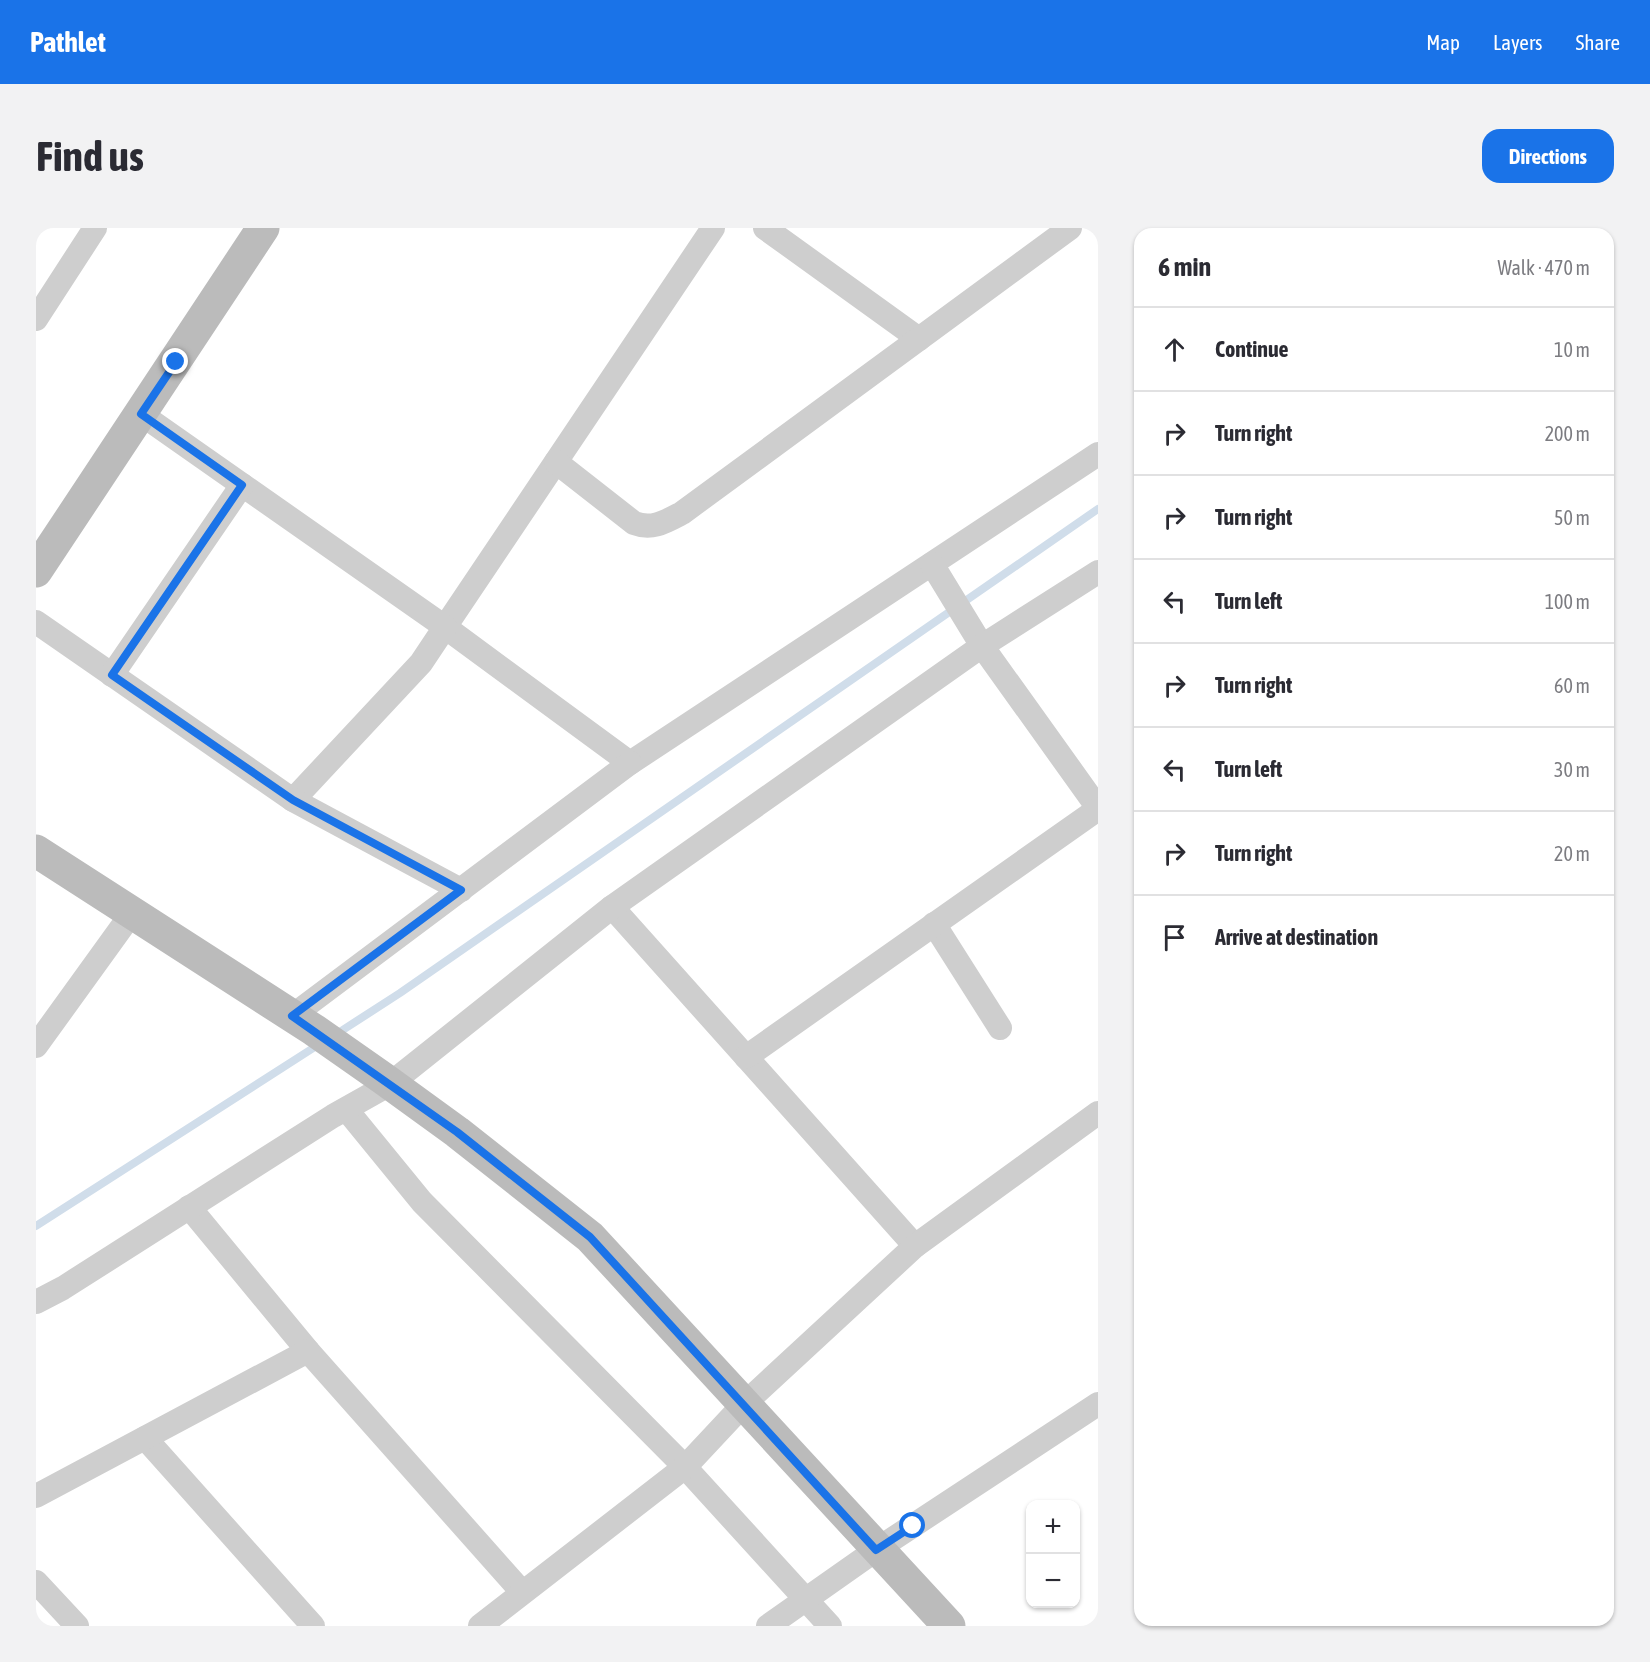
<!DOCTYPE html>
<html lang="en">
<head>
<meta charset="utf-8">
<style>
  :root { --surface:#fff; --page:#f2f2f3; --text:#2b2b33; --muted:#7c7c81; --line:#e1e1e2; --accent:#1a73e8 }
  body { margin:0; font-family:"Asap Condensed",sans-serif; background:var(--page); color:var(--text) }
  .controls { position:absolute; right:18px; bottom:18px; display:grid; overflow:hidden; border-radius:12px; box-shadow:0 2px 4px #0004 }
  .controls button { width:54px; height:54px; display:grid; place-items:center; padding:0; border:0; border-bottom:2px solid var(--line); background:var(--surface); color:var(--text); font:30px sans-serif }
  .stop { position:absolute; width:18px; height:18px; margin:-14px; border:4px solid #1a73e8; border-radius:50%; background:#fff }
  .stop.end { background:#1a73e8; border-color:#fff; box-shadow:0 2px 6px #0008 }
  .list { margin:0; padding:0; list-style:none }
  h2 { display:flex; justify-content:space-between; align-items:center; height:78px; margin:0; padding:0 24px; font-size:26px }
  h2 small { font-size:20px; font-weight:400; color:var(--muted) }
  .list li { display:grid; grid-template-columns:39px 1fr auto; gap:18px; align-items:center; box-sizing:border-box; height:84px; padding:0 24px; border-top:2px solid var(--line) }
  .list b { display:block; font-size:22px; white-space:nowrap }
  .list em { font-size:20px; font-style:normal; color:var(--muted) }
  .icon { flex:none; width:33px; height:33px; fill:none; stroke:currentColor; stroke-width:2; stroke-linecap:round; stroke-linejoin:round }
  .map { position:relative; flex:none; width:1062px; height:1398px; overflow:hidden; border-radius:18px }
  header { display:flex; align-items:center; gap:36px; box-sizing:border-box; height:84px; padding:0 30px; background:var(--accent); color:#fff }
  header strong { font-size:28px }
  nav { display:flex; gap:33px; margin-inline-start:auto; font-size:21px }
  .intro { display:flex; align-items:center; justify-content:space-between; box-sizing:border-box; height:144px; padding:0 36px }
  h1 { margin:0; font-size:42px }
  .button { padding:15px 27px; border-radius:18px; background:var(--accent); color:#fff; font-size:21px; font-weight:700 }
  main { display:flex; gap:36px; padding:0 36px }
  aside { flex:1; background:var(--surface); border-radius:18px; box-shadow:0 2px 4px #0004 }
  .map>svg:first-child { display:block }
</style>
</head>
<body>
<header>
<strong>Pathlet</strong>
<nav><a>Map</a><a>Layers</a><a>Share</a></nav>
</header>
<div class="intro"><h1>Find us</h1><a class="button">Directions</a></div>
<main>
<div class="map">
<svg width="1062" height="1398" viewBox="0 0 1062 1398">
  <rect width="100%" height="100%" fill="#fff"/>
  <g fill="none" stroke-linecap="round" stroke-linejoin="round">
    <g stroke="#d0ddea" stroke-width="8">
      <polyline points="299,807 364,765 1062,281"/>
      <polyline points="0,998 285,815"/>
    </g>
    <g stroke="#cecece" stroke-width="24">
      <polyline points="677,0 409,399 594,535 1062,226"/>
      <polyline points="729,0 883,111"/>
      <polyline points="0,91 59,0"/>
      <path d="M520,234L598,295C616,302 629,294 646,285L1034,0"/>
      <polyline points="896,336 946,418 1062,580"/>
      <polyline points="0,394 257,572 385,435 409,399 105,186"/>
      <polyline points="76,447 206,257"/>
      <polyline points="257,572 425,662"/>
      <polyline points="576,679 879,1018"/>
      <polyline points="898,696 964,800"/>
      <polyline points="256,788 594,535"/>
      <polyline points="0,818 96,685"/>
      <polyline points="710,829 1062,581"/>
      <polyline points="310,881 386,974 649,1239 794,1398"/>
      <polyline points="153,979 272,1123"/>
      <polyline points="0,1074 27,1060 297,888 354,856 576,679 946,418 1062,344"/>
      <polyline points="109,1210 277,1398"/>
      <polyline points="0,1268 272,1123 486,1364"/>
      <polyline points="0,1354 41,1398"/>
      <polyline points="444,1398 649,1239 707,1177 879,1018 1062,885"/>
      <polyline points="732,1398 840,1322 1062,1176"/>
    </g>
    <g stroke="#bbb" stroke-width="33">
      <polyline points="0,343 227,0"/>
      <polyline points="0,623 278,802 348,851 421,904 554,1009 913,1398"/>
    </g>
  </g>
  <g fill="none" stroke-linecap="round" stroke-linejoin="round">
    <polyline stroke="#1a73e8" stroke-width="8" points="140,134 105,186 206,257 76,447 257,572 425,662 256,788 421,904 554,1009 840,1322 877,1298"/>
  </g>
</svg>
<div class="controls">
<button>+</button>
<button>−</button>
</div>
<div class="stop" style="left:877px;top:1298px"></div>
<div class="stop end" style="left:140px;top:134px"></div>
</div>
<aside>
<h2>6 min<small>Walk · 470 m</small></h2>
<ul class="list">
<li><svg class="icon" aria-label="ahead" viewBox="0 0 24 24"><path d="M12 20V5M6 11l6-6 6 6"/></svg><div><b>Continue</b></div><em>10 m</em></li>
<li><svg class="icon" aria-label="right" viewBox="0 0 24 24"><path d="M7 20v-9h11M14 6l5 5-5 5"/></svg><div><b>Turn right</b></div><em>200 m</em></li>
<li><svg class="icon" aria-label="right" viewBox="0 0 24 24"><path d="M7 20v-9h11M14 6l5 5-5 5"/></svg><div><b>Turn right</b></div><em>50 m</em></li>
<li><svg class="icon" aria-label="left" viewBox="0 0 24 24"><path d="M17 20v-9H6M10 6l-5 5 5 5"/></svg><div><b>Turn left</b></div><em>100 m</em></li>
<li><svg class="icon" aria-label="right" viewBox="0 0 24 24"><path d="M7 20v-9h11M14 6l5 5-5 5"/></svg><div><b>Turn right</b></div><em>60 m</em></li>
<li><svg class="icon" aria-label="left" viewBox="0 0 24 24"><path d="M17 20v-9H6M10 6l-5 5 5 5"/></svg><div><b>Turn left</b></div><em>30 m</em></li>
<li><svg class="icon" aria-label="right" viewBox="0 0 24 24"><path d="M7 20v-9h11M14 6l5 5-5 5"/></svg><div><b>Turn right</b></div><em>20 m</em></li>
<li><svg class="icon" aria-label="arrive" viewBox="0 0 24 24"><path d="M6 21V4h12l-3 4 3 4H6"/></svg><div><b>Arrive at destination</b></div></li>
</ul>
</aside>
</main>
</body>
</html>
